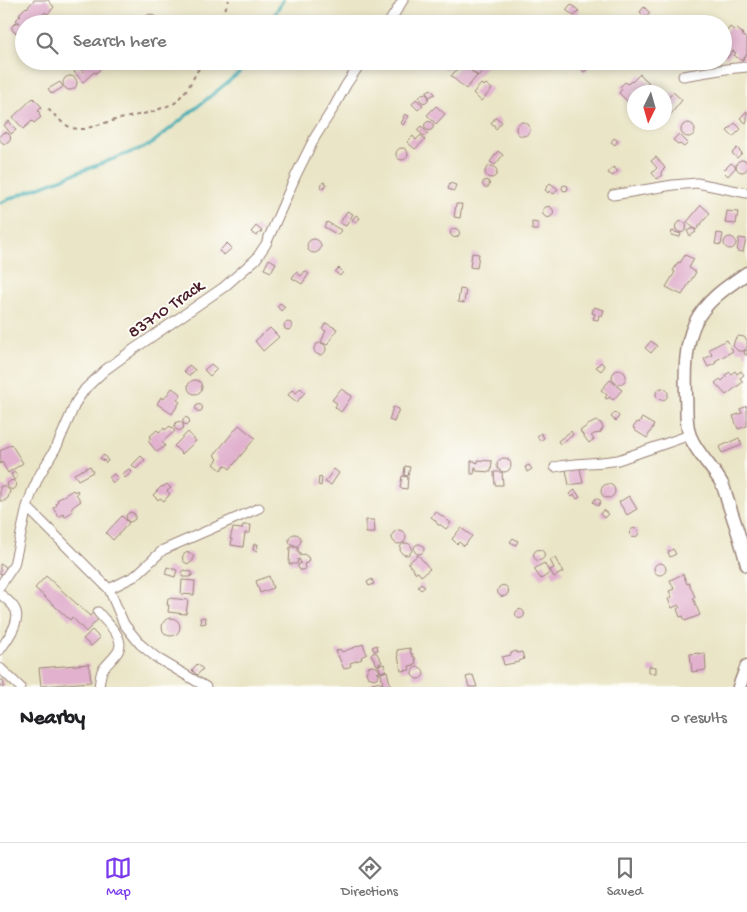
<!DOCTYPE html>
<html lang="en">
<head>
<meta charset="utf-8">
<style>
  :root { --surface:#fff; --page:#f2f2f2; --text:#202124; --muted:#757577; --line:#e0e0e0; --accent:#7c3aed }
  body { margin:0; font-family:"Gochi Hand",sans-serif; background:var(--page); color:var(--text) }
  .compass { position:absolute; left:627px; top:85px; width:45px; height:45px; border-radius:50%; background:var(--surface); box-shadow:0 2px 8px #0003; rotate:185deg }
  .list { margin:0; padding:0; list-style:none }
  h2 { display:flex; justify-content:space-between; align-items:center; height:65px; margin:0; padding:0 20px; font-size:21px }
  h2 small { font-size:16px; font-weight:400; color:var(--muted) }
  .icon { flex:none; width:28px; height:28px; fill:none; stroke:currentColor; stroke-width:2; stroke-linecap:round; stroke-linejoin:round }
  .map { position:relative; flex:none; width:747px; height:687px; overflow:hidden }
  .search { position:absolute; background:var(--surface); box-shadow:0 2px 8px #0003; left:15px; right:15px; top:15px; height:55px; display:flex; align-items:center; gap:12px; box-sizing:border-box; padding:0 18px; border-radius:28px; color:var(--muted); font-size:19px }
  .sheet { height:155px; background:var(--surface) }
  nav { display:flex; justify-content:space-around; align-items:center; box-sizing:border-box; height:70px; border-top:1px solid var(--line); background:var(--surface); font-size:14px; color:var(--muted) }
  nav a { display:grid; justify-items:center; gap:2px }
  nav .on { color:var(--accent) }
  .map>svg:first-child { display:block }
</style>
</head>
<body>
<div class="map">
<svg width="747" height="687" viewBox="0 0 747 687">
  <rect width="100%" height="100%" fill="#fdfcf7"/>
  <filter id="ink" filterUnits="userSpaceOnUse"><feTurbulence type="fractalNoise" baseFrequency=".02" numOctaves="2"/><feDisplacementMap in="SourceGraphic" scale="10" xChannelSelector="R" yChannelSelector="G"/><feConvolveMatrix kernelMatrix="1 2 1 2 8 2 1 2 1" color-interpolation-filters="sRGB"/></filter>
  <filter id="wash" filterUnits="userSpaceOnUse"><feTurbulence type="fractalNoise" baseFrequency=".0096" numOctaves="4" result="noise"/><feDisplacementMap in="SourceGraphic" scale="20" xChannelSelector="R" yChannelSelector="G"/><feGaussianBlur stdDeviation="1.12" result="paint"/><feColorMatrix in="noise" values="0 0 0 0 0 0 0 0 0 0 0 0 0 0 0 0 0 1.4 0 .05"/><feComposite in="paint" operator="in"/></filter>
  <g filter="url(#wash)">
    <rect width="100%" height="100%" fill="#eae5c6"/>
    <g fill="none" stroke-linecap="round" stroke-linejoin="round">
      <g stroke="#3aacb3" stroke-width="3">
        <polyline points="269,24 283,0"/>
        <polyline points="0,203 24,193 150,145 239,73 246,61"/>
      </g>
    </g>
    <g id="blocks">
      <g fill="#e1b1ce">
        <polygon points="34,0 48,0 54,7 48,14 45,12 39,18 42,21 40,24 24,24 24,26 22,24 23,29 21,32 18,33 14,32 12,29 12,26 16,22 20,23 16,20 21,15 19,14 26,7 27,8"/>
        <polygon points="571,4 579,11 574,16 566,10"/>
        <polygon points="644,7 650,13 646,18 640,12"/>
        <polygon points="150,14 156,17 156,24 144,24 144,17"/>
        <polygon points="730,27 734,30 736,28 743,34 742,35 747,39 747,54 742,61 734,55 736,53 733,51 727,58 723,55 723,49 726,45 725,44 727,40 723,37 723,36"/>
        <polygon points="85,61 97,61 102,67 96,73 94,72 83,82 74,72 78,67 83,72 84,71 80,66"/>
        <polygon points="464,61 491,61 478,76 463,63"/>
        <polygon points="575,61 582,61 588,69 584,72"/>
        <polygon points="451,62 454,65 449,70 445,67"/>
        <polygon points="463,63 477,76 466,89 451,76"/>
        <polygon points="640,74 649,83 642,90 643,91 642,92 634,92 634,100 630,104 619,93 622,89 620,87 625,82 628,84 631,81 632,82"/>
        <circle cx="70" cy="83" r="7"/>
        <polygon points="60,82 63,87 52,94 48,89"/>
        <polygon points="481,84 484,86 486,84 492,89 481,101 473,93"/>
        <polygon points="431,89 435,94 429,97 426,92"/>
        <polygon points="673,92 682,100 667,119 664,118 664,95 668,98"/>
        <circle cx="424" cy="98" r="4.5"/>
        <polygon points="33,98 42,107 38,111 40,113 39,115 41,117 34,123 32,121 23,129 13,117"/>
        <polygon points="416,99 423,105 418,110 412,104"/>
        <polygon points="436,106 445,114 436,124 427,115"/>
        <polygon points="747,111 747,121 746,123 740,118"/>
        <polygon points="405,114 409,116 403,125 401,123 404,118 403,117"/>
        <polygon points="496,117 502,122 496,129 494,128 495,126 491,123"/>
        <polygon points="9,121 16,130 11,134 4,125"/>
        <circle cx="429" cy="126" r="4.5"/>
        <circle cx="523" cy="129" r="7"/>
        <polygon points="735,123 741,129 733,137 727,131"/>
        <circle cx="688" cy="130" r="7"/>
        <polygon points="421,126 428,133 424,136 417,130"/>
        <circle cx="5" cy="138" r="5.5"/>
        <polygon points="679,134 688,143 684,147 680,144 679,145 673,140"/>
        <polygon points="421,135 425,140 415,149 407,142 413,136 416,140"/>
        <polygon points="614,138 618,141 615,145 611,142"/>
        <circle cx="402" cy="154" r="6"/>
        <polygon points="737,148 742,153 737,158 732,153"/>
        <polygon points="498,151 503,155 495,165 490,162"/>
        <polygon points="656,157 665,168 661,172 663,175 657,179 652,173 657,168 651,161"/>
        <circle cx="742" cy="166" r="6"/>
        <polygon points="731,163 736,167 728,176 723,171"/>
        <circle cx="491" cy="172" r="6"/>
        <polygon points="613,167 618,171 613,176 608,173"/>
        <circle cx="486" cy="184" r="3.5"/>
        <polygon points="323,182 327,184 324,189 320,187"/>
        <polygon points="450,183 456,185 454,191 448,189"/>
        <polygon points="550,183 558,189 554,194 549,191 548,193 545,190"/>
        <circle cx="565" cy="188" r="3"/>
        <polygon points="456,204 462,204 460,218 454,217"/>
        <polygon points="701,205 710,213 696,230 687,222"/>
        <circle cx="548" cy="212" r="5.5"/>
        <polygon points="347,211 353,214 346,226 340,223"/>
        <polygon points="727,211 738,212 736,224 725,223"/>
        <polygon points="356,215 360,218 356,223 352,220"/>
        <circle cx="681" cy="227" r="5.5"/>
        <polygon points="327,222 341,230 338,235 324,227"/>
        <polygon points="532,222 538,223 538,230 532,230"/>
        <polygon points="256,226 262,231 256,236 251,232"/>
        <polygon points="693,228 696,232 690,236 687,231"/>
        <circle cx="455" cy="233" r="4.5"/>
        <polygon points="672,231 681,234 680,237 671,235"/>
        <polygon points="717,233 723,234 721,245 715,244"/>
        <circle cx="730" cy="243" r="6"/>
        <polygon points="739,238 746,239 743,252 737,251"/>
        <circle cx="314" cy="246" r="7"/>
        <polygon points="227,243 232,248 224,255 219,251"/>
        <polygon points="472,253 479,254 477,268 470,267"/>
        <polygon points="685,255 694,259 689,268 696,272 682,295 666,287 675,272 673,271 678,262 680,263"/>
        <polygon points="269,259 276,263 271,272 264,269"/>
        <polygon points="339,268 343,272 340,276 335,272"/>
        <polygon points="305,271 309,274 302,284 292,278 296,272 301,276"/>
        <polygon points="460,289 466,290 464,303 458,302"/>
        <polygon points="280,303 285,307 281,311 277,306"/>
        <polygon points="594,307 604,310 602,316 599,315 598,320 593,319 595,314 592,313"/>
        <circle cx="288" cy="326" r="4"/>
        <polygon points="326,323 337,329 327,345 321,342 326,331 322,329"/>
        <polygon points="270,328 279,337 263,351 255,341"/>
        <polygon points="739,336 744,337 747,340 747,347 744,351 747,350 747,355 745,355 744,351 738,351 733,346 735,339"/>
        <polygon points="727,340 733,351 715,361 716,363 708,367 704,359 712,355 709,349"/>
        <polygon points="651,341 657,346 651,353 645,348"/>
        <circle cx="320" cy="349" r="6"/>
        <polygon points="601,362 605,366 601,371 596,367"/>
        <polygon points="211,364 217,369 210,376 204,370"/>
        <polygon points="189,365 195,370 189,376 184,371"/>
        <circle cx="619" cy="377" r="7"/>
        <polygon points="735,371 737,374 741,371 744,375 740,378 743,382 726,395 715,383 720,379 722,381 726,377 725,375 730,372 731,374"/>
        <circle cx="195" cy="387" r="7"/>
        <polygon points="610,380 622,390 613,400 609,397 607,399 605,398 607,395 601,390"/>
        <polygon points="172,388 181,394 177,400 180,402 172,414 157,404 161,397 164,399"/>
        <polygon points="300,388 305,392 297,402 288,395 292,390 296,393"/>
        <circle cx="662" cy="394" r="6"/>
        <polygon points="341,389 352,396 341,412 335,407 337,403 332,400"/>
        <circle cx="199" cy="408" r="3.5"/>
        <polygon points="747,406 747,426 738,429 733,416 742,413 740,409"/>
        <polygon points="393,407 399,409 394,422 389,420"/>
        <polygon points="615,412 619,416 616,421 611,417"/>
        <circle cx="186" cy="421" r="3.5"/>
        <polygon points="642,418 654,425 647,438 634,430 635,429 633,428 637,422 639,423"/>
        <polygon points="596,421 601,423 603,428 600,433 594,434 591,436 594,439 589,443 580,431 588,425"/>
        <circle cx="179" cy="426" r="4.5"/>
        <polygon points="239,425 255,438 230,469 225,465 221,470 214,464 218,459 214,455"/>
        <polygon points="170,426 175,431 162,442 165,446 157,452 148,441 151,439 149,437 157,430 159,432 164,428 165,430"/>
        <polygon points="571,431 573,435 560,444 558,441"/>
        <polygon points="188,432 196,441 182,454 174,446"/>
        <polygon points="541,433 544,438 540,441 537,436"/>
        <polygon points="739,438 742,445 722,453 719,447"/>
        <polygon points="11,444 23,463 8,473 2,462 0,464 0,451"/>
        <polygon points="104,455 108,461 106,463 104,460 103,461 100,458"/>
        <polygon points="141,456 145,460 136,469 132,465"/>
        <circle cx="504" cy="465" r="7"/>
        <polygon points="478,460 492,461 491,472 476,471 476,467 475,467 474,474 471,474 471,461 475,461 475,462 478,463"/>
        <polygon points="529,465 532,469 527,472 525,467"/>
        <polygon points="90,466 93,472 78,480 74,474"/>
        <polygon points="405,466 410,467 408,476 404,475"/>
        <polygon points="580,468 583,483 569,485 566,470"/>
        <polygon points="129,469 132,472 125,478 122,474"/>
        <polygon points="334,469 339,473 331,485 325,482"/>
        <polygon points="15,472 18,477 14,480 11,474"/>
        <polygon points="494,472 502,472 503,485 495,485"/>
        <polygon points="114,474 118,479 113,483 109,478"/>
        <polygon points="402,476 408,477 407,489 400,488"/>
        <polygon points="319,477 322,478 321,486 318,485"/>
        <circle cx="12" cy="485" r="4.5"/>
        <polygon points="167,484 171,488 167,491 170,494 164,501 160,498 158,500 153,495 162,486 163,487"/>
        <circle cx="608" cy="491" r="7"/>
        <polygon points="0,486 5,486 10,491 8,498 4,501 0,501"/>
        <polygon points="73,490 75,492 77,490 78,492 76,494 81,501 71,508 73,511 65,517 63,514 59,517 53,508 57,505 56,503 58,501 57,500"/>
        <polygon points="575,490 580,497 577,499 574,495 572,497 569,494"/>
        <polygon points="629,496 637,509 627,515 619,502"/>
        <polygon points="596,498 601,501 598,506 593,502"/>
        <polygon points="603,510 608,514 604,518 600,514"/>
        <polygon points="435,511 442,516 451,523 446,529 441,525 438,525 435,520 431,517"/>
        <polygon points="130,512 135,514 135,519 131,522 127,521 129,523 113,540 106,533 122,516 127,521 126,515"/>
        <polygon points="366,520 374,520 375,533 366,533"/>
        <polygon points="243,525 251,525 250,533 245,533 243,547 231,545 232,539 230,539 233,528 242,529"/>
        <polygon points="461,528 472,536 464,546 459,542 457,544 452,539"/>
        <circle cx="634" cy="533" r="4.5"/>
        <circle cx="399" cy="537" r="7"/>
        <circle cx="295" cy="540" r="6"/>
        <polygon points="513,538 518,541 516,545 510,542"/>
        <circle cx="406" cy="549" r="6"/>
        <polygon points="254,544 258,544 257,551 253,550"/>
        <circle cx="419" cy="549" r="5"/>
        <polygon points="290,547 298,547 298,552 300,552 300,556 304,554 308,557 309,560 307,563 304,564 305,568 304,570 300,570 298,567 298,565 301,563 299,559 298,559 297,564 289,564"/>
        <polygon points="673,549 676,554 670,557 668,552"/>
        <circle cx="539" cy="555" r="5.5"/>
        <circle cx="188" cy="558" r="5.5"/>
        <polygon points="418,555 430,569 421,576 418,572 416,573 408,563"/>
        <polygon points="555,558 563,572 554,577 550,570 554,568 550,560"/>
        <circle cx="660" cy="569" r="6"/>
        <polygon points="544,563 550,573 541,579 534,569"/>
        <polygon points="0,564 4,565 6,568 4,573 0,574"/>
        <polygon points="167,567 177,570 175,577 165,574"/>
        <polygon points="183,570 192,572 192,576 190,576 190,577 182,577"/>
        <polygon points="683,574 687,584 689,583 695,597 693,598 700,615 685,621 683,616 680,617 677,609 680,607 679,605 672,608 668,599 672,597 669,591 674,589 670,580"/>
        <polygon points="46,576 90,616 93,613 99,618 86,632 72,617 70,620 35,588"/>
        <polygon points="269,576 273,588 260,593 256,581"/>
        <polygon points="372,579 374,584 369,586 367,582"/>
        <polygon points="182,580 195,581 194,595 181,594"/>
        <polygon points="421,583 425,587 421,590 418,587"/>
        <circle cx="503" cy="591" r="5.5"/>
        <polygon points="168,598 188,600 186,614 168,612 169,605 167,605"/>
        <circle cx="520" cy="614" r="4.5"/>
        <polygon points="205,617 206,623 201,624 200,618"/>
        <circle cx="171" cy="627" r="9"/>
        <polygon points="92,630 100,638 91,646 83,639"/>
        <polygon points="363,644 367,654 361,657 362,659 350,663 351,666 344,669 336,651 340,649 342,652"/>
        <polygon points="377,645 378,650 374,651 372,647"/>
        <polygon points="410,648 411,654 413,654 413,657 415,657 416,665 409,666 410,670 401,671 397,650"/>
        <polygon points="516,651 517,653 522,652 524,659 519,661 519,662 504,665 502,657 511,655 511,653"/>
        <polygon points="376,652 382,662 377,665 371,654"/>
        <polygon points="699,653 699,654 705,653 706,670 692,672 690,654"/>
        <polygon points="89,664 91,682 41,686 39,668"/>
        <polygon points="197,664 203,669 197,675 192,670"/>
        <polygon points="384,664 386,670 381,672 378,665"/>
        <polygon points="372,666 377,667 379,670 380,672 377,673 380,673 378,677 374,679 368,677 366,673 368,667"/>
        <polygon points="649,666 656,667 656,673 649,673"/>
        <circle cx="418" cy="673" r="6"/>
        <polygon points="387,671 390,684 383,686 381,673"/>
        <polygon points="473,675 477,687 469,687 466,677"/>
        <polygon points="0,680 3,680 4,687 0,687"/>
        <polygon points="377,682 382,684 383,687 369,687 372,683"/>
      </g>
    </g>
  </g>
  <g filter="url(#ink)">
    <use href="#blocks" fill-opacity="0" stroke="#9a8278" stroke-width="1"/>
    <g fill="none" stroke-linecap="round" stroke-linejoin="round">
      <g stroke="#9a8278" stroke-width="11">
        <g id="street">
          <polyline points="388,24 403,0"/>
          <polyline points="683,76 726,69 747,67"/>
          <polyline points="613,195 673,185 697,183 747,193"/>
          <path d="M555,467C576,462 597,464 618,460L690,435"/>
          <polyline points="27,507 109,589 124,624 140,644 157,658 206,687"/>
          <polyline points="0,586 14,565 27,507 32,492 39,476 57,446 76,402 85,389 105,370 134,349 224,287 256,259 266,244 296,175 315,137 334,107 346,85 362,61"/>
          <polyline points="109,589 135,576 163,550 259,508"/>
          <path d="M0,594C5,598 12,603 15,609C22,621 6,641 0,650"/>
          <path d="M98,612C104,620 114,628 118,637C126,652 108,660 102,671C100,676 100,682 99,687"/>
          <polyline points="0,668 20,687"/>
        </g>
      </g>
      <g stroke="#9a8278" stroke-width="15">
        <g id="secondary">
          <path d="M747,273C728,286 705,301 695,323C685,344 685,372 686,395C687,408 685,424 690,436C697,454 713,467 722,484C725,490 726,496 728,502C735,523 742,543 747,565"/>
          <polyline points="739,687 747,666"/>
        </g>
      </g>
      <g stroke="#9a8278" stroke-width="2" stroke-dasharray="4 4" stroke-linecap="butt">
        <polyline points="219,24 229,0"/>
        <polyline points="48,109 63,123 71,128 78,129 84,129 115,120 152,112 175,103 188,88 203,61"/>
      </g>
      <use href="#street" stroke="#fff" stroke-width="9"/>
      <use href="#secondary" stroke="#fff" stroke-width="12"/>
    </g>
  </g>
  <g text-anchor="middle" stroke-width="4" stroke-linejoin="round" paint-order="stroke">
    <g font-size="18" fill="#4a1f2b" stroke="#fdfcf7">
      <text transform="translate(165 308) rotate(-35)" y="6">83710 Track</text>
    </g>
  </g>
</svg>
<svg class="compass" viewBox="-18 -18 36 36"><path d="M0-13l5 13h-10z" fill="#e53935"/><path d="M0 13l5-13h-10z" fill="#757577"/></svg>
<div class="search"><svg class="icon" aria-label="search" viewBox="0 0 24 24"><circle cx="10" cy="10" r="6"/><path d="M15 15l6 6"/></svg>Search here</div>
</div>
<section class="sheet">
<h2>Nearby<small>0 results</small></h2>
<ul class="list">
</ul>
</section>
<nav>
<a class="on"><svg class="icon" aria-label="map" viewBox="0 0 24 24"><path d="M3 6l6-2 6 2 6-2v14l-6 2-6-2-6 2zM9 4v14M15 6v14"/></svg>Map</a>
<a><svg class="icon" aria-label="directions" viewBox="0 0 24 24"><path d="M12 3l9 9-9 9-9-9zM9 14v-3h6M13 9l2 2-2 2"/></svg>Directions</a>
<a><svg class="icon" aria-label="saved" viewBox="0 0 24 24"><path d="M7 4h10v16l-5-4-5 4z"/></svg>Saved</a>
</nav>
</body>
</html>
